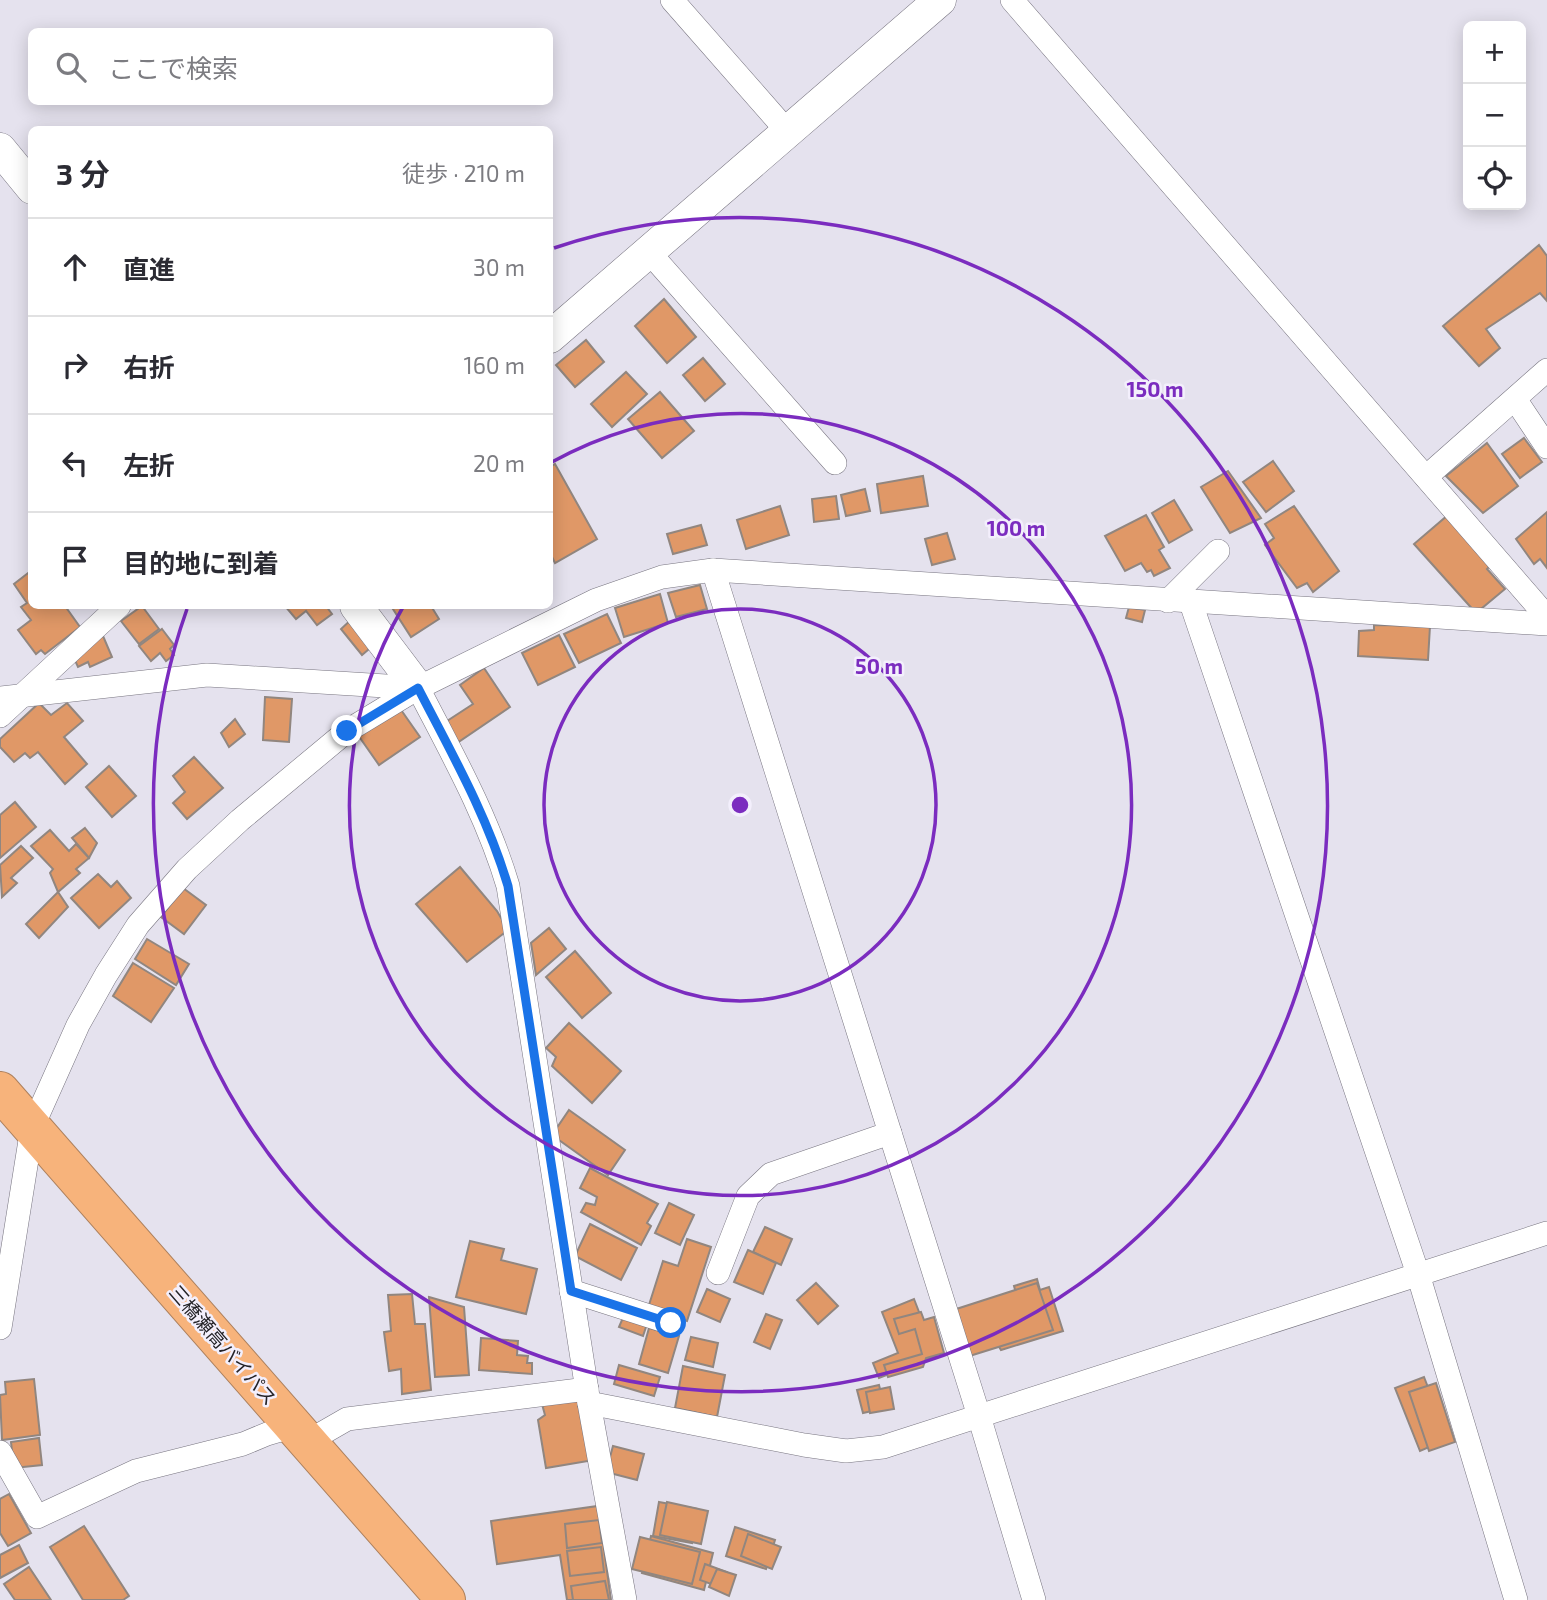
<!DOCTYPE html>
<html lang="ja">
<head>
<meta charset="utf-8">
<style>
  :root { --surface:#fff; --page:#f7f7f7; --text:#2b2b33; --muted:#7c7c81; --line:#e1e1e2 }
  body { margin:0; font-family:"Exo 2","Noto Sans JP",sans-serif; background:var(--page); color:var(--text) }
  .controls { position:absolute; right:21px; top:21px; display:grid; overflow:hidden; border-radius:10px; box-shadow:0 4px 18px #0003 }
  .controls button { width:63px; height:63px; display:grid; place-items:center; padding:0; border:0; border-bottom:2px solid var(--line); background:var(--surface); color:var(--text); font:35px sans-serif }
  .stop { position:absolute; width:21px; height:21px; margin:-16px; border:5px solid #1a73e8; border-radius:50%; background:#fff }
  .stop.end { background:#1a73e8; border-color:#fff; box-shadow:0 2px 7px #0008 }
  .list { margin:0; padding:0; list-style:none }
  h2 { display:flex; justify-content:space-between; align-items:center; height:91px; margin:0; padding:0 28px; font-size:30px }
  h2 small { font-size:23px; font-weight:400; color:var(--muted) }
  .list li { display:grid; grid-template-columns:46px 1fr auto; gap:21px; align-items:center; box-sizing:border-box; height:98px; padding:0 28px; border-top:2px solid var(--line) }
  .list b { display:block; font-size:26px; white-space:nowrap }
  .list em { font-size:23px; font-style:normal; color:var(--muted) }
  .icon { flex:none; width:38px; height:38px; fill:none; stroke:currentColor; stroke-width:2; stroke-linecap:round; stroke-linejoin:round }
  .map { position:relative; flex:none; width:1547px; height:1600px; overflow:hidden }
  .search { position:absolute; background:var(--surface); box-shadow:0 4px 18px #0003; left:28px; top:28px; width:525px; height:77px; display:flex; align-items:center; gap:18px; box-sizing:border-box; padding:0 24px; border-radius:10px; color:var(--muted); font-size:26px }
  .panel { position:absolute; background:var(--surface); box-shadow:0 4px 18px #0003; left:28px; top:126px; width:525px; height:483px; border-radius:10px }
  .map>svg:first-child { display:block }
</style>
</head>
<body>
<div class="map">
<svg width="1547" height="1600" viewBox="0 0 1547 1600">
  <rect width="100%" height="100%" fill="#e5e2ee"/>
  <g fill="#e09867" stroke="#91867f" stroke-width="2">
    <polygon points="1539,245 1547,256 1547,301 1540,293 1486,329 1500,348 1479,366 1443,326"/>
    <polygon points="664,299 696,337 667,363 635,326"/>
    <polygon points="586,340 604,362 575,387 556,365"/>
    <polygon points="703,358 725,384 705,401 683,375"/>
    <polygon points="626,372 647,394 612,427 591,404"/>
    <polygon points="660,392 694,431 662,458 628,419"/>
    <polygon points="1524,438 1542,462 1520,478 1502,454"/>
    <polygon points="1487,443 1518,486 1483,513 1446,476"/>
    <polygon points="1273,461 1294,491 1266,512 1243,482"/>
    <polygon points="555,464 597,539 555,563 550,553 550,467"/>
    <polygon points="1228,471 1261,518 1230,533 1201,487"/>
    <polygon points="923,476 928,506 881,513 877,484"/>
    <polygon points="865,489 870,511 846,516 841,495"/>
    <polygon points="836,496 839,519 814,522 812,499"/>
    <polygon points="1174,500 1192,530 1169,543 1152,513"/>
    <polygon points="780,506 789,535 746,549 737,520"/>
    <polygon points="1294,506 1339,571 1313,592 1307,583 1297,588 1265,545 1274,538 1265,524"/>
    <polygon points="1547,512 1547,568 1540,559 1534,564 1516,539"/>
    <polygon points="1146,515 1164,547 1159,550 1170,568 1154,576 1151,570 1147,572 1141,563 1125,571 1105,536"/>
    <polygon points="1448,515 1491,565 1487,569 1505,589 1476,613 1414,544"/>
    <polygon points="701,525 707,545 673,554 667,534"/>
    <polygon points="947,533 955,559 932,565 925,539"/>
    <polygon points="32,570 32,606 65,606 80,627 45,654 41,650 36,654 18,630 31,620 21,607 27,603 14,584"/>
    <polygon points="700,585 707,609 676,617 668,593"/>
    <polygon points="660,594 668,623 624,637 615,608"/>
    <polygon points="142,606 159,629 139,644 121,621"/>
    <polygon points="285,606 326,606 332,614 317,625 306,611 296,619"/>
    <polygon points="391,606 431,606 439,619 411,637"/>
    <polygon points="1129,607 1145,610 1142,622 1126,618"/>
    <polygon points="607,614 621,643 579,663 564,634"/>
    <polygon points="354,617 376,643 362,655 341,629"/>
    <polygon points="1374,625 1430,626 1428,660 1358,656 1359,631 1374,630"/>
    <polygon points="162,629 174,645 170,649 174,655 166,661 160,653 151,661 139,646"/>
    <polygon points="559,635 575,667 538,685 522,653"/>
    <polygon points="103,636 112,657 90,667 88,662 78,667 73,656"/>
    <polygon points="484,668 510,707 457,743 444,723 473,704 460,685"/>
    <polygon points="265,697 292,699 289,742 263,740"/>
    <polygon points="39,703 51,715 67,703 83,721 64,737 87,764 65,784 38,752 30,758 25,753 14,762 0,747 0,739"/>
    <polygon points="399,707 420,737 379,765 358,735"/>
    <polygon points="235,719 245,734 229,747 221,733"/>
    <polygon points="194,757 223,788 187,819 173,803 185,792 173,776"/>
    <polygon points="109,766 136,796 112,817 86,787"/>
    <polygon points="15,802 36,827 0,858 0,815"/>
    <polygon points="85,828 97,843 89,858 72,838"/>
    <polygon points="50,830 69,851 76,844 89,858 76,869 80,873 58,892 50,873 53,869 31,846"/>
    <polygon points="21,846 33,858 11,878 17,883 2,897 0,865"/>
    <polygon points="460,867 497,911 508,930 467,962 416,904"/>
    <polygon points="98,874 111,887 117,881 131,898 99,928 71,898"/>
    <polygon points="183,888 206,905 184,934 161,917"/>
    <polygon points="58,892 68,907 39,938 26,924"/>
    <polygon points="549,928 566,949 536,975 531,943"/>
    <polygon points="147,939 189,964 176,985 135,959"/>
    <polygon points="575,951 611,993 582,1018 546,977"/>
    <polygon points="133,963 174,988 151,1022 113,996"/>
    <polygon points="569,1023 621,1071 592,1103 552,1066 556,1057 546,1048"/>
    <polygon points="569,1110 625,1150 608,1175 552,1135"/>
    <polygon points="590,1168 658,1204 647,1223 651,1226 641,1245 581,1212 586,1203 595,1205 597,1197 580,1188"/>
    <polygon points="669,1203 694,1215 680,1245 655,1233"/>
    <polygon points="590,1224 637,1248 621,1280 575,1256"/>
    <polygon points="765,1227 792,1239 781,1265 753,1252"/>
    <polygon points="687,1239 711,1247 687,1321 648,1308 663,1261 678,1266"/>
    <polygon points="470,1241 504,1249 501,1260 537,1269 526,1314 456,1297"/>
    <polygon points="748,1250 776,1263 763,1294 734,1282"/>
    <polygon points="1037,1279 1040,1290 1049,1287 1063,1331 1001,1350 995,1340 969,1348 960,1320 1007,1306 1005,1300 1017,1297 1014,1286"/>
    <polygon points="816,1283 838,1306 818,1324 797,1300"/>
    <polygon points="1037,1283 1053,1330 960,1359 944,1313"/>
    <polygon points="707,1289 730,1299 720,1322 697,1312"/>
    <polygon points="412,1294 415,1324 425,1324 431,1390 402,1394 401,1369 389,1371 384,1332 391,1331 388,1295"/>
    <polygon points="429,1297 464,1307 469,1375 435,1377"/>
    <polygon points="914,1299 936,1356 879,1378 873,1363 898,1353 882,1312"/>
    <polygon points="921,1312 924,1320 934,1317 944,1353 926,1358 923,1367 888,1377 884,1365 922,1354 915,1329 899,1334 894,1319"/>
    <polygon points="625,1313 648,1321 643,1336 619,1327"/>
    <polygon points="766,1314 782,1320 770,1349 754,1342"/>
    <polygon points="649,1328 679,1336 668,1373 639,1364"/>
    <polygon points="691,1337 718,1343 713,1367 685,1360"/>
    <polygon points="481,1338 518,1341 517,1355 528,1356 527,1363 532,1363 532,1374 479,1370"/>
    <polygon points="619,1365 660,1377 654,1396 614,1384"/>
    <polygon points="683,1366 725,1375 717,1417 675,1408"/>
    <polygon points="1424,1377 1448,1439 1420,1451 1395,1388"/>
    <polygon points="34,1379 40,1435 2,1440 0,1395 6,1394 5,1382"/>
    <polygon points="1436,1383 1455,1442 1429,1451 1409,1392"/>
    <polygon points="879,1385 885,1408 863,1413 857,1390"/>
    <polygon points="890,1387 894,1409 870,1413 866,1392"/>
    <polygon points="583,1398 594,1460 546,1468 538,1420 545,1415 542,1404"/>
    <polygon points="39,1438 42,1465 14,1468 11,1442"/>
    <polygon points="613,1446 644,1454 637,1480 606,1472"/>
    <polygon points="9,1494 31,1533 8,1546 0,1533 0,1499"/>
    <polygon points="659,1502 698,1509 692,1543 653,1536"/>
    <polygon points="667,1502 708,1511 701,1544 660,1535"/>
    <polygon points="598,1506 611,1600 567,1600 560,1555 497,1564 491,1521"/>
    <polygon points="599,1520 602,1543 567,1548 565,1524"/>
    <polygon points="84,1526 129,1596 123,1600 83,1600 50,1547"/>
    <polygon points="735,1527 775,1540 766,1569 726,1556"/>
    <polygon points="748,1534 781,1547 772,1569 741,1556"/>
    <polygon points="651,1536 713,1553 704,1590 642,1573"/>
    <polygon points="640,1537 700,1552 692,1584 632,1569"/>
    <polygon points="19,1545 28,1563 0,1578 0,1555"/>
    <polygon points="601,1547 604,1572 570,1576 567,1551"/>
    <polygon points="705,1564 727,1572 722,1588 700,1580"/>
    <polygon points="29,1567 51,1600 15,1600 4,1584"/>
    <polygon points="717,1569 736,1575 729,1596 709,1587"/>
    <polygon points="605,1581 609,1600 573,1600 571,1586"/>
  </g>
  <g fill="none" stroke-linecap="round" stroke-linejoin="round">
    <g stroke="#787580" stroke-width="24">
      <g id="street">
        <polyline points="672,0 787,131"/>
        <polyline points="1012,0 1547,617"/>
        <polyline points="648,251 835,463"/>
        <polyline points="1515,399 1547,447"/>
        <polyline points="1426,477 1547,370"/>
        <polyline points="713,570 979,1416 1034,1600"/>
        <polyline points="1168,601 1218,551"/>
        <polyline points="1191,603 1418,1274 1516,1600"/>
        <path d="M418,688C451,752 487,815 508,886L589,1403L625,1600"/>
        <polyline points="0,698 207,675 418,688"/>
        <polyline points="0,716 119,606"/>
        <polyline points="718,1273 748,1196 771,1174 890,1133"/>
        <polyline points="571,1291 671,1323"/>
        <polyline points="0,1328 32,1128 78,1025 106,975 138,925 187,869 240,820 347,731 418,688 596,600 662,577 713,570 1547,624"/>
        <polyline points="589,1403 804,1445 846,1451 883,1447 1547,1233"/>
        <polyline points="307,1442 347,1419 587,1389"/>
        <polyline points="0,1452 37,1517 136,1471 243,1444 267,1434 294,1426"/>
      </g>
    </g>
    <g stroke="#787580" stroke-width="33">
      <g id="secondary">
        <polyline points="0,149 32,188"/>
        <polyline points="550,337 940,0"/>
        <polyline points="356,606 418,688"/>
      </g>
    </g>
    <g stroke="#ad815e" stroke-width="40">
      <polyline id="highway" points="0,1091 446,1600"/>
    </g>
    <use href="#street" stroke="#fff" stroke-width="23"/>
    <use href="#secondary" stroke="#fff" stroke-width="32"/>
    <use href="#highway" stroke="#f7b37b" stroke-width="38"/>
  </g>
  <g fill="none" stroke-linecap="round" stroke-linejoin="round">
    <path stroke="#1a73e8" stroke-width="9" d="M347,731L418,688C451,752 487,815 508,886L571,1291L671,1323"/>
  </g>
  <g fill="none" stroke="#7b2cbf" stroke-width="3.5">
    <circle cx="740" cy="805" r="196"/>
    <path d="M550 463A391 391 0 1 1 403 607"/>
    <path d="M554 248A587 587 0 1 1 187 609"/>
  </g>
  <g text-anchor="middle" stroke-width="5" stroke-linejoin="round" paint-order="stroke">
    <g font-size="19" fill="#242327" stroke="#f3effc">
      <text transform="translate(223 1345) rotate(49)" y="7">三橋瀬高バイパス</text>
    </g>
  </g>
  <circle cx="740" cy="805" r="10" fill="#7b2cbf" stroke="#f3effc" stroke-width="3.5"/>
  <g font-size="21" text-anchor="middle" font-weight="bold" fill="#7b2cbf" stroke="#f3effc" stroke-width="5" stroke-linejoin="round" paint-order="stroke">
    <text x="1155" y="397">150 m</text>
    <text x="1016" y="536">100 m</text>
    <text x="879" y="674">50 m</text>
  </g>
</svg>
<div class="controls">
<button>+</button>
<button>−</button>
<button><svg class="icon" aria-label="locate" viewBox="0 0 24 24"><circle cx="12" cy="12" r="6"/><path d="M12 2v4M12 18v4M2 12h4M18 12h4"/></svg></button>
</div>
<div class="stop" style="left:671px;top:1323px"></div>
<div class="stop end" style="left:347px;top:731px"></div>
<div class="search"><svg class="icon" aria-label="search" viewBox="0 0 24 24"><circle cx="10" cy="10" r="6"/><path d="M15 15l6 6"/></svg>ここで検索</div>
<section class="panel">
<h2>3 分<small>徒歩 · 210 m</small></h2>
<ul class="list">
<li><svg class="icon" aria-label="ahead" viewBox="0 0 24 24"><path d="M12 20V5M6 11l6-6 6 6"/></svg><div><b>直進</b></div><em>30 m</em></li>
<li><svg class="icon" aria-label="right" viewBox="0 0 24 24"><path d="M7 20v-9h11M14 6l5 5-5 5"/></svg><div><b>右折</b></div><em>160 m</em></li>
<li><svg class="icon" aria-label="left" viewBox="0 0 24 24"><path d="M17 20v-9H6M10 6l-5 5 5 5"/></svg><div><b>左折</b></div><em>20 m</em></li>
<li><svg class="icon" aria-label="arrive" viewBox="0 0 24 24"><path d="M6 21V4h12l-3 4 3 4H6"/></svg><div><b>目的地に到着</b></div></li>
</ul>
</section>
</div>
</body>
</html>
